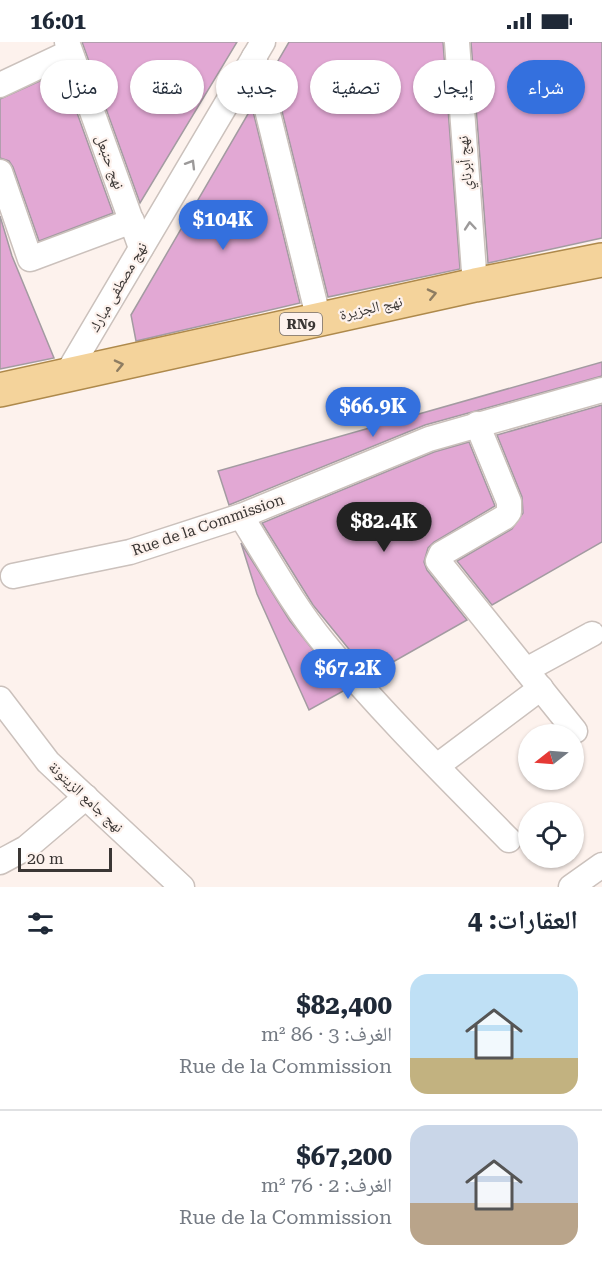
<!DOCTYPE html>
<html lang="ar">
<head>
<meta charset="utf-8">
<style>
	body { margin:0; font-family:"Roboto Serif","Noto Naskh Arabic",serif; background:#f2f2f3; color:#1f2937; direction:rtl; height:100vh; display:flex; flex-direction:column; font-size:22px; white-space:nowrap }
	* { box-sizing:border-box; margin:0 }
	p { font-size:20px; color:#747a83 }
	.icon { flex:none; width:33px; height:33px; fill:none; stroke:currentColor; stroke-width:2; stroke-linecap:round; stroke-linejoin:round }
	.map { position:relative; height:845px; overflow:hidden; direction:ltr }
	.panel { display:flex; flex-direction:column; background:#fff; flex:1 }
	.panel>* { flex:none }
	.top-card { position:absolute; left:18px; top:18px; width:567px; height:54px; direction:rtl; display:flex; gap:12px }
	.needle { width:39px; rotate:253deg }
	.tools { position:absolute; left:518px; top:682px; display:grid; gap:12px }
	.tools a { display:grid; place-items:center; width:66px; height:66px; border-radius:50%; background:#fff; box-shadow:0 2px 4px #0004; font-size:30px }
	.scale { position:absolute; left:18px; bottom:15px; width:94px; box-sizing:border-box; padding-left:6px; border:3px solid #3a3634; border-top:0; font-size:16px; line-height:21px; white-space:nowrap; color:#3a3634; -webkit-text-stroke:4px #fdf2ed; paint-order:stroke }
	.price { position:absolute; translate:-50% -51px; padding:0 14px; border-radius:21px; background:#3470de; color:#fff; font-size:20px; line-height:39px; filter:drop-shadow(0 2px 3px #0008) }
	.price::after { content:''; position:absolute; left:50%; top:36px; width:18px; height:14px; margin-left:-9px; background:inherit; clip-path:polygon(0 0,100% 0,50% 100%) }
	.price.on { background:#222; color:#fff }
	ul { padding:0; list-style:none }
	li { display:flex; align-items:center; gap:18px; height:150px; padding:0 24px }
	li+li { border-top:2px solid #e0e1e3 }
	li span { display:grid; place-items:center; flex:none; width:168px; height:120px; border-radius:18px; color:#555 }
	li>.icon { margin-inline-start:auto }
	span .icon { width:72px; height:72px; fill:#fffc; stroke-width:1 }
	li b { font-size:26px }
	h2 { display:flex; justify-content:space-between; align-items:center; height:72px; padding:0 24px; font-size:26px }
	.pill { padding:0 21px; border-radius:27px; background:#fff; box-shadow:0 2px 4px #0004; font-size:21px; line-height:54px }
	.pill.on { background:#3470de; color:#fff }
	.status { display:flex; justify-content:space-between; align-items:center; height:42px; padding:0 30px; background:#fff; direction:ltr }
	.status svg { height:16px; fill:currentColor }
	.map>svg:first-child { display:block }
</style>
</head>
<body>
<div class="status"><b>16:01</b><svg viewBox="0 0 49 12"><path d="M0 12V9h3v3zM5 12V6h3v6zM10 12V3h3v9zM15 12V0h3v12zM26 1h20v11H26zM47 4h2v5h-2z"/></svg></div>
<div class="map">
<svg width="602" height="845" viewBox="0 0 602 845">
	<rect width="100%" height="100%" fill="#fdf2ed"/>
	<g fill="#e2a8d4" stroke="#a39ba1" stroke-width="1.5">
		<path d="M 82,0 L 237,0 L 140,161 Z"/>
		<path d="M 289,0 L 443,0 L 460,227 L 328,255 L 272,29 Z"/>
		<path d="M 471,0 L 602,0 L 602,196 L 488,221 Z"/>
		<path d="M 62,29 L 113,171 L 39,199 L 13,125 L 9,119 L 0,116 L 0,57 Z"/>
		<path d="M 252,65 L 300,261 L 136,299 L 131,273 Z"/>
		<path d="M 0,174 L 12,214 L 54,316 L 0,327 Z"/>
		<path d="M 602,320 L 602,334 L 425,383 L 229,463 L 218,429 Z"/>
		<path d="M 602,363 L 602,500 L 492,563 L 457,519 L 512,487 L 523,471 L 522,455 L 497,393 Z"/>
		<path d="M 469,400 L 495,464 L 434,500 L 428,506 L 424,520 L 427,528 L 467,578 L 370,633 L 313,563 L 262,481 L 434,410 Z"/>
		<path d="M 241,501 L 290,579 L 345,648 L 309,668 L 257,552 Z"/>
	</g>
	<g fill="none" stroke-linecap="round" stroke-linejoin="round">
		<g stroke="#cbc1bc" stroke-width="27">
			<g id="street">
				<path d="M 67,0 L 141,206"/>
				<path d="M 457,0 L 475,243"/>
				<path d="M 254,15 L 319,278"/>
				<path d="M 0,43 L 70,10"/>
				<path d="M 0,130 L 30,217 L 132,179"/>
				<path d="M 65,335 L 263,0"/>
				<path d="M 477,382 L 509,460 L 509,470 L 505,475 L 441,512 L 438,519 L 575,689"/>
				<path d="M 241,474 C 268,517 292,562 324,601 C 381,670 446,734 509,798"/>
				<path d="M 13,534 L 130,510 L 241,474 L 429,397 L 602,348"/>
				<path d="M 526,628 L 592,592"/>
				<path d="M 0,657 L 48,720 L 182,845"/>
				<path d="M 437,724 L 541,646"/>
				<path d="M 0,820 L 26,806 L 86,755"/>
				<path d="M 571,845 L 602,823"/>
			</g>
		</g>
		<g stroke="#ae894b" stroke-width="36">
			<path id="primary" d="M 0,348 L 475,243 L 602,218"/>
		</g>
		<use href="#street" stroke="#fff" stroke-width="24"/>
		<use href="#primary" stroke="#f4d39b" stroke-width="33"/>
	</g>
	<defs><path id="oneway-chevron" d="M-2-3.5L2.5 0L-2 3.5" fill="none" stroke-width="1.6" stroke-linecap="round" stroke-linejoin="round" transform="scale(1.5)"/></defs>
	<g stroke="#9c9a9a">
		<use href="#oneway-chevron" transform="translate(191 122) rotate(-59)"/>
		<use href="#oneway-chevron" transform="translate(470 184) rotate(-95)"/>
	</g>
	<g stroke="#8e7d62">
		<use href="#oneway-chevron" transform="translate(432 252) rotate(-13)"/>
		<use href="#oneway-chevron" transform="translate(119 323) rotate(-13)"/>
	</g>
	<g text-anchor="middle" stroke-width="4.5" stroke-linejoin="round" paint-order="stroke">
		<rect fill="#fdf2ed" stroke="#746e6c" stroke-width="1.5" x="280" y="271" width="42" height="22" rx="4.5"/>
		<g font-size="14" font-weight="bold" fill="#3a3634">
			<text x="301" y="287">RN9</text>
		</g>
		<g font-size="15" fill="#3a3634" stroke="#fdf2ed">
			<text transform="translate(110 120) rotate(70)" y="5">نهج حنبعل</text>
			<text transform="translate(465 121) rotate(-95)" y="5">نهج أبرناي</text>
			<text transform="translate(118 245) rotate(-60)" y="5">نهج مصطفى مبارك</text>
			<text transform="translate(371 266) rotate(-13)" y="5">نهج الجزيرة</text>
			<text transform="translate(208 483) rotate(-19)" y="5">Rue de la Commission</text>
			<text transform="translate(86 755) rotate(43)" y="5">نهج جامع الزيتونة</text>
		</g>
	</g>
</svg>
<div class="tools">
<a><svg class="needle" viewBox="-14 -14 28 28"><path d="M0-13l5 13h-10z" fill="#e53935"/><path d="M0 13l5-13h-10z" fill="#747a83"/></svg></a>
<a><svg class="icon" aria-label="locate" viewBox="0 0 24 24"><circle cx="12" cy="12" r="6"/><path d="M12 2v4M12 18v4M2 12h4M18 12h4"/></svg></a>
</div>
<div class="scale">20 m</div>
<b class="price" style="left:223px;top:209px">$104K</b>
<b class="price" style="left:373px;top:396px">$66.9K</b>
<b class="price on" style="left:384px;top:511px">$82.4K</b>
<b class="price" style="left:348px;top:658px">$67.2K</b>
<div class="top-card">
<a class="pill on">شراء</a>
<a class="pill">إيجار</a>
<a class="pill">تصفية</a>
<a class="pill">جديد</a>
<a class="pill">شقة</a>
<a class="pill">منزل</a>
</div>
</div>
<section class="panel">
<h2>العقارات: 4<svg class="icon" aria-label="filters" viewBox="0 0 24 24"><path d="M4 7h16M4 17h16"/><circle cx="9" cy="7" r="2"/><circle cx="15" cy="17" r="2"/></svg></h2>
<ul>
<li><span style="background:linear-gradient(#bfe0f5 70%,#c2b280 0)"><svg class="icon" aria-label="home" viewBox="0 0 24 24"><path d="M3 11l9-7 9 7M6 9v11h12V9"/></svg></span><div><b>$82,400</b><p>الغرف: 3 · 86 m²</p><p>Rue de la Commission</p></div></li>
<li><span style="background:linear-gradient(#c9d6e8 65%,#b9a48a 0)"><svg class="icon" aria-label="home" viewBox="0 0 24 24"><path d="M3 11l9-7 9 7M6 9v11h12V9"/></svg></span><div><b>$67,200</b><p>الغرف: 2 · 76 m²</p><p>Rue de la Commission</p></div></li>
</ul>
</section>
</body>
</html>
